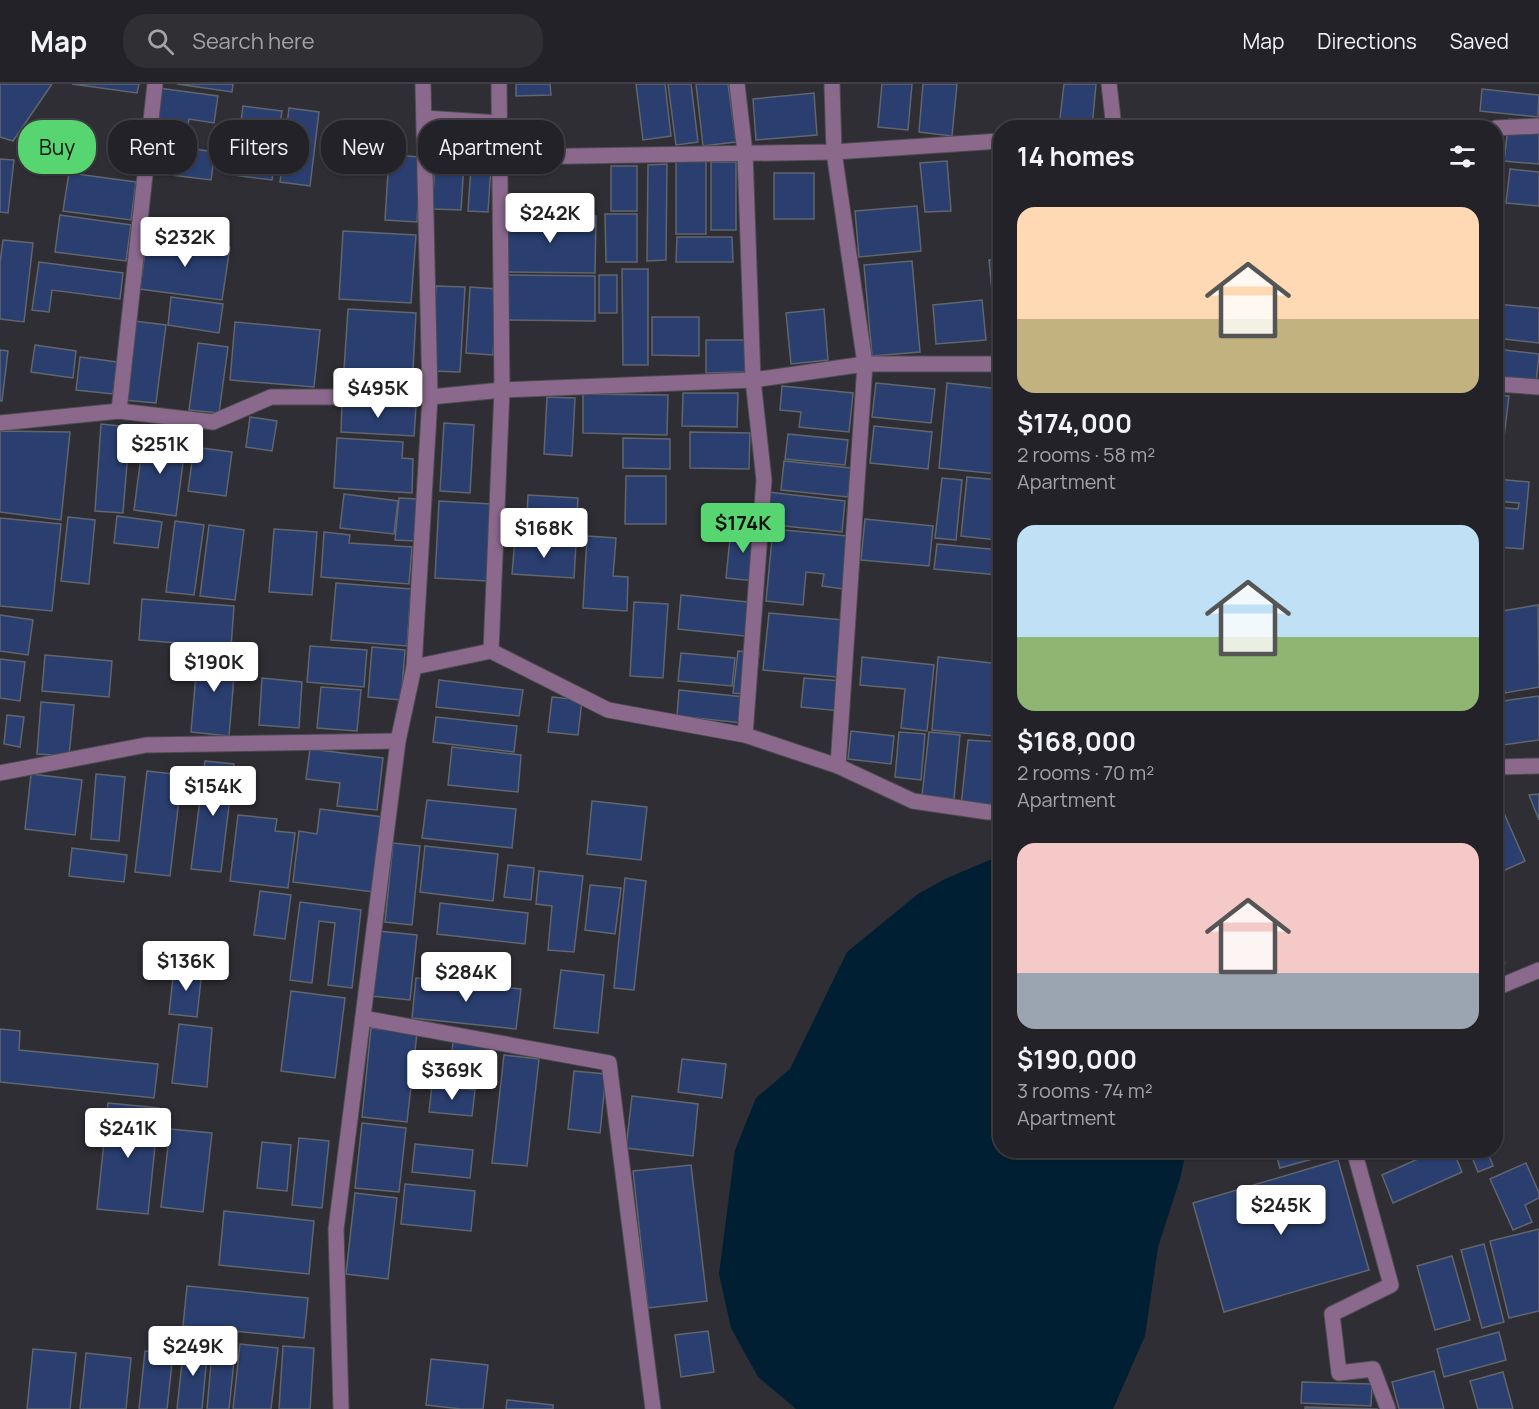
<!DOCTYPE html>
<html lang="en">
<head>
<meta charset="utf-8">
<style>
	body { margin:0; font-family:Manrope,sans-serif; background:#2f2f34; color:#f1f3f6; height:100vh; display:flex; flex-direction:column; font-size:22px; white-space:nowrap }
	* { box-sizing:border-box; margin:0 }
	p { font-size:20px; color:#a3a4a8 }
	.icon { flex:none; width:33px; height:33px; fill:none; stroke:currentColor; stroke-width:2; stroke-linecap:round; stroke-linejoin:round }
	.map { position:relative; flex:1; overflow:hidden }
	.drawer { position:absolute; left:993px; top:36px; width:510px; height:1038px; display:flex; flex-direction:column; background:#232228; border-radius:24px; box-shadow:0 2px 4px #0004,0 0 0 2px #403f45 }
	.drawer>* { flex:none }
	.guide { position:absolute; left:18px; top:36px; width:570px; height:54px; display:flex; gap:12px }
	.price { position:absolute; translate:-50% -51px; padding:0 14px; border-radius:6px; background:#fff; color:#222; font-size:20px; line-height:39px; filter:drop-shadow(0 2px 3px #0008) }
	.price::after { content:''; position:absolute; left:50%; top:36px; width:18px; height:14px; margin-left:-9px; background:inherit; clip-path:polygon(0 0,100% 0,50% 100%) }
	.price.on { background:#57d570; color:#111 }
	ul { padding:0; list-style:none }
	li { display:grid; align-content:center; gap:12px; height:318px; padding:0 24px }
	li span { display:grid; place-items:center; height:186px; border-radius:18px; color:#555 }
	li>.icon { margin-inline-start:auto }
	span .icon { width:108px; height:108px; fill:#fffc; stroke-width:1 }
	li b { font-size:26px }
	h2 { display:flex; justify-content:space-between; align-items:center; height:72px; padding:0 24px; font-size:26px }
	.pill { padding:0 21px; border-radius:24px; background:#232228; box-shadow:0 2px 4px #0004,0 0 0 2px #403f45; font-size:21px; line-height:54px }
	.pill.on { background:#57d570; color:#111 }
	header { display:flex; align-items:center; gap:36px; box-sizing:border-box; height:84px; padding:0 30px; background:#232228; border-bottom:2px solid #403f45 }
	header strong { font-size:28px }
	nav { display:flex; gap:33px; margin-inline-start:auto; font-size:21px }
	.search { width:420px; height:54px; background:#2f2f34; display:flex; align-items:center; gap:15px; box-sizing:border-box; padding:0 21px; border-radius:24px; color:#a3a4a8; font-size:22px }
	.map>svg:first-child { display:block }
</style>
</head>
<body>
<header>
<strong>Map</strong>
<div class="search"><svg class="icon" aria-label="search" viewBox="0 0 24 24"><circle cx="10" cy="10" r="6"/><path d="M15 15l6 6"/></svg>Search here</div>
<nav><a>Map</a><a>Directions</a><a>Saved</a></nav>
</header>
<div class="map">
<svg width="1539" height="1325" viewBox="0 0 1539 1325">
	<rect width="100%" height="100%" fill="#2f2e35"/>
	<path fill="#001f32" d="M 1000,769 L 1000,1066 L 1186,1067 L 1180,1095 L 1158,1163 L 1145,1252 L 1113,1325 L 796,1325 L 758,1293 L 731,1244 L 719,1190 L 735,1066 L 756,1014 L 790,985 L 847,868 L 918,810 L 945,795 L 992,775 Z"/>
	<g fill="#2a3f70" stroke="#61656d" stroke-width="1.5">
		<path d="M 0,0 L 52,0 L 13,57 L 0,53 Z"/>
		<path d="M 72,0 L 139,0 L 137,9 Z"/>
		<path d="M 177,0 L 233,0 L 232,8 Z"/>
		<path d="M 516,0 L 550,0 L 551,11 L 516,12 Z"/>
		<path d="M 636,0 L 665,0 L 671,52 L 643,56 Z"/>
		<path d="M 668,0 L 691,0 L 698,58 L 676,61 Z"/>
		<path d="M 696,0 L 728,0 L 736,58 L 703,62 Z"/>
		<path d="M 882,0 L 912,0 L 908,46 L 878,43 Z"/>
		<path d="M 923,0 L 957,0 L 952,52 L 919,48 Z"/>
		<path d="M 1064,0 L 1096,0 L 1092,44 L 1059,43 Z"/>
		<path d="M 151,3 L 218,12 L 214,39 L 189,35 L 185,61 L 144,55 Z"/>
		<path d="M 1482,5 L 1539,11 L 1538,33 L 1480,27 Z"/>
		<path d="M 814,9 L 817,51 L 756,56 L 753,15 Z"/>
		<path d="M 243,22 L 282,27 L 272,96 L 234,91 Z"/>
		<path d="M 289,24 L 319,28 L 310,102 L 280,98 Z"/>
		<path d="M 1509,35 L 1539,39 L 1539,80 L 1504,77 Z"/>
		<path d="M 437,46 L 466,48 L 461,126 L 432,125 Z"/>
		<path d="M 1496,48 L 1500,49 L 1496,91 Z"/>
		<path d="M 473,52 L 493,53 L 488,128 L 468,127 Z"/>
		<path d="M 151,59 L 215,68 L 211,96 L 147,88 Z"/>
		<path d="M 389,71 L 421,73 L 417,138 L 385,136 Z"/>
		<path d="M 0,75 L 14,76 L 8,129 L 0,128 Z"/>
		<rect x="676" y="75" width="30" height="75"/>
		<path d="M 947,77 L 951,127 L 925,128 L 920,79 Z"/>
		<rect x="711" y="78" width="25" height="68"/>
		<path d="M 667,80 L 666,176 L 647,177 L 648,81 Z"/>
		<rect x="611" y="82" width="26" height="45"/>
		<path d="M 1510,85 L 1539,88 L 1539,122 L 1506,119 Z"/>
		<path d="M 69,89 L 136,98 L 131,136 L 63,127 Z"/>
		<rect x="774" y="89" width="40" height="46"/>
		<path d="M 917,122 L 921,167 L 859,173 L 855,127 Z"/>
		<path d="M 605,130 L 637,130 L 637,178 L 606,178 Z"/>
		<path d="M 60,131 L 131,141 L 126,177 L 55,168 Z"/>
		<path d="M 506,131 L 596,132 L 595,189 L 505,188 Z"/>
		<path d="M 343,147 L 416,151 L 411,219 L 339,215 Z"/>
		<path d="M 147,153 L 230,163 L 222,216 L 140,205 Z"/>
		<path d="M 677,153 L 732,153 L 733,178 L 676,178 Z"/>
		<path d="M 3,156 L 33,159 L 24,238 L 0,235 L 0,179 Z"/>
		<path d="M 1000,175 L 1000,237 L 995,238 L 989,176 Z"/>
		<path d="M 912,177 L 920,268 L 872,272 L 864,181 Z"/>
		<path d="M 39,178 L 123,189 L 120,215 L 52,206 L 49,228 L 32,226 Z"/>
		<path d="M 622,185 L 648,185 L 648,281 L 623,281 Z"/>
		<path d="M 506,191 L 595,192 L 595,237 L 506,236 Z"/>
		<rect x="599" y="191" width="18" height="38"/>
		<path d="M 436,202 L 465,203 L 460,288 L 431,287 Z"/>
		<path d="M 470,203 L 497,205 L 493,271 L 466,269 Z"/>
		<path d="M 171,213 L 223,220 L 219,249 L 168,241 Z"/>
		<path d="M 982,216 L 986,256 L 936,260 L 933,221 Z"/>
		<path d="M 1496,220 L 1539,224 L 1539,259 L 1496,254 Z"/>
		<path d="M 348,225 L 416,229 L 412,305 L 343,301 Z"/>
		<path d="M 824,225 L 828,276 L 791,280 L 786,229 Z"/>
		<path d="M 652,233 L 699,233 L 699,272 L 652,271 Z"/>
		<path d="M 134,237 L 166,241 L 156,319 L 124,316 Z"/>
		<path d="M 235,238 L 320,246 L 314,303 L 230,296 Z"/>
		<path d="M 706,256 L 745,256 L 745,288 L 706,289 Z"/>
		<path d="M 198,259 L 228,263 L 219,329 L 189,326 Z"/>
		<path d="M 35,261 L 76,267 L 73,294 L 31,288 Z"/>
		<path d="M 1496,265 L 1539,270 L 1536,299 L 1496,295 Z"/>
		<path d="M 0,266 L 8,267 L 2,317 L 0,317 Z"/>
		<path d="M 80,273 L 117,278 L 113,310 L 76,306 Z"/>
		<path d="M 876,299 L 935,305 L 931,339 L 872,333 Z"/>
		<path d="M 947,299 L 1000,305 L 1000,361 L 998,390 L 939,384 Z"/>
		<path d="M 782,302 L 853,309 L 849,348 L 799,343 L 801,328 L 780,326 Z"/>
		<path d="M 683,309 L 738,309 L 737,343 L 682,342 Z"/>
		<path d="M 583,310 L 668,311 L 667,351 L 583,349 Z"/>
		<path d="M 1496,311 L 1509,312 L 1500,386 L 1496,386 Z"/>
		<path d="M 547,313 L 575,314 L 572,372 L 544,370 Z"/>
		<path d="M 342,318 L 416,323 L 414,352 L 341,348 Z"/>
		<path d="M 250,333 L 277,337 L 272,367 L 246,363 Z"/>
		<path d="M 444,339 L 474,341 L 470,409 L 440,407 Z"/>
		<path d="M 101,340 L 130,343 L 123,429 L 95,427 Z"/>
		<path d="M 874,342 L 932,348 L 928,385 L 870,379 Z"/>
		<path d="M 0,347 L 70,348 L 61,436 L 0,428 Z"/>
		<path d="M 690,348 L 750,349 L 749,385 L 690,384 Z"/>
		<path d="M 144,350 L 186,356 L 176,432 L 134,426 Z"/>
		<path d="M 788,350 L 848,356 L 845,381 L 785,375 Z"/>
		<path d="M 337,354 L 403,358 L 402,374 L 413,375 L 412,409 L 334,404 Z"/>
		<path d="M 623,354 L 670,355 L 670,385 L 623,384 Z"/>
		<path d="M 194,363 L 232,368 L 226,412 L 188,407 Z"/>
		<path d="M 784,377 L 851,384 L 848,413 L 781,406 Z"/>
		<path d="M 626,392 L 666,392 L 666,440 L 625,440 Z"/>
		<path d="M 967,393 L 1000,396 L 997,456 L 961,452 Z"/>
		<path d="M 942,394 L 962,396 L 956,456 L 935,454 Z"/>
		<path d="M 1496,395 L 1529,398 L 1523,465 L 1496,463 L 1496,423 L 1518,425 L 1519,419 L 1496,417 Z"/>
		<path d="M 768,408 L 845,417 L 842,448 L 765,440 Z"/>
		<path d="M 344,410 L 398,417 L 394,450 L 340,444 Z"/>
		<path d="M 528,411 L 578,414 L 576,453 L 526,450 Z"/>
		<path d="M 399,414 L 419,415 L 416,457 L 395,456 Z"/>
		<path d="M 439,417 L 492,420 L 487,497 L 435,494 Z"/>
		<path d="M 117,432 L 162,438 L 158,464 L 114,459 Z"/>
		<path d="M 68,433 L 95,436 L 89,500 L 61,497 Z"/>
		<path d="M 0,434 L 61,440 L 52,527 L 0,522 Z"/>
		<path d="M 865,435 L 933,442 L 929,482 L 861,476 Z"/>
		<path d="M 175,437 L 204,441 L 194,511 L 166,508 Z"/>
		<path d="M 209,441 L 244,446 L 235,516 L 200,512 Z"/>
		<path d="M 731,444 L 760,447 L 755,497 L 726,494 Z"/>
		<path d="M 274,445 L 317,448 L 312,511 L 269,508 Z"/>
		<path d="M 773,445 L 848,452 L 843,505 L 822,502 L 824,490 L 806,488 L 803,521 L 766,517 Z"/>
		<path d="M 324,448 L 350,451 L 349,459 L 412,463 L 409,500 L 321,493 Z"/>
		<path d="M 587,452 L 616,454 L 613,492 L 628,493 L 627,527 L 583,524 Z"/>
		<path d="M 515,456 L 576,460 L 574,494 L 512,490 Z"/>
		<path d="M 937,460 L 1000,466 L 998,491 L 934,485 Z"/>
		<path d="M 336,499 L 411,505 L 407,562 L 331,556 Z"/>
		<path d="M 681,511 L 757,519 L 754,553 L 678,545 Z"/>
		<path d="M 142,515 L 234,522 L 231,563 L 139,556 Z"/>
		<path d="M 634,518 L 668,520 L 663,594 L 630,592 Z"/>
		<path d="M 1538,521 L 1539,603 L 1505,609 L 1496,550 L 1496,528 Z"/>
		<path d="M 769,529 L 843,536 L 837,593 L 763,586 Z"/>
		<path d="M 0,531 L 33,536 L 28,571 L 0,567 Z"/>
		<path d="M 310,562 L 367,566 L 364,603 L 307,598 Z"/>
		<path d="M 372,563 L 405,566 L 401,616 L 368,613 Z"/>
		<path d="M 198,567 L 236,569 L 229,652 L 191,648 Z"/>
		<path d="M 738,567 L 759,569 L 754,611 L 733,609 Z"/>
		<path d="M 681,569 L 735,574 L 732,602 L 678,597 Z"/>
		<path d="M 45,571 L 112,577 L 109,613 L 42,607 Z"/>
		<path d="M 862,573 L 934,581 L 927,647 L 901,644 L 905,605 L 860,601 Z"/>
		<path d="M 938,573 L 1000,580 L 994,652 L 932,646 Z"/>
		<path d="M 0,575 L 25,578 L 20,617 L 0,614 Z"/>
		<path d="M 262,594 L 302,598 L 299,644 L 259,641 Z"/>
		<path d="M 804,594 L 842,597 L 840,627 L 801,623 Z"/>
		<path d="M 439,596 L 523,606 L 519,632 L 436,623 Z"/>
		<path d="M 321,603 L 361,606 L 357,647 L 317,644 Z"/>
		<path d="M 679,606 L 754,614 L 752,640 L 677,632 Z"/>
		<path d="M 1539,612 L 1539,656 L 1496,662 L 1496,618 Z"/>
		<path d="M 552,613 L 582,616 L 578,651 L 548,648 Z"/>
		<path d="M 41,618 L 74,621 L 69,672 L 37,670 Z"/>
		<path d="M 7,631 L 24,633 L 20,663 L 4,660 Z"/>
		<path d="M 436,633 L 517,642 L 514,668 L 433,658 Z"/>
		<path d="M 851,647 L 894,652 L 891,680 L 848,675 Z"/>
		<path d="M 899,648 L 925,650 L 921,696 L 895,693 Z"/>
		<path d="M 929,648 L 960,651 L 954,715 L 922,712 Z"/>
		<path d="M 968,656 L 1000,658 L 994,726 L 961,722 Z"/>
		<path d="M 452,663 L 521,671 L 518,708 L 448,701 Z"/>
		<path d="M 310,665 L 383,674 L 377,726 L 337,722 L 340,699 L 306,695 Z"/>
		<path d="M 205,677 L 234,680 L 221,788 L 191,785 Z"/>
		<path d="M 147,687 L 182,691 L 170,792 L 135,788 Z"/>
		<path d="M 31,690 L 82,696 L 75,751 L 25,745 Z"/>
		<path d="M 96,690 L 125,693 L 119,757 L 91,755 Z"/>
		<path d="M 1539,710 L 1539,736 L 1529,711 Z"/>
		<path d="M 1496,711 L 1525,777 L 1503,787 L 1496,769 Z"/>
		<path d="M 427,716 L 516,725 L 512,764 L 422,754 Z"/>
		<path d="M 592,717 L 647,723 L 641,776 L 587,770 Z"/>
		<path d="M 320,725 L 383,733 L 374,808 L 293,798 L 299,747 L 317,750 Z"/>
		<path d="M 238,731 L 277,735 L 275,747 L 295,749 L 288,804 L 230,797 Z"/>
		<path d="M 393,759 L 420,762 L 412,841 L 385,838 Z"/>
		<path d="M 425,762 L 498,770 L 493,817 L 420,808 Z"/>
		<path d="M 72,764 L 127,771 L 124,798 L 69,792 Z"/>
		<path d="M 508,781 L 534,784 L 531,816 L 504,813 Z"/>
		<path d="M 539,787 L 583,792 L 574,868 L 548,866 L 552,822 L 536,820 Z"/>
		<path d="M 625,794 L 646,797 L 634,906 L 614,904 Z"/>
		<path d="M 590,801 L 621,804 L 615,850 L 585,846 Z"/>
		<path d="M 260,807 L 291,811 L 285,855 L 254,851 Z"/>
		<path d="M 300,818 L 361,826 L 352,904 L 328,901 L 335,839 L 319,837 L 312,899 L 290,896 Z"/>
		<path d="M 440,819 L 528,829 L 525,860 L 437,850 Z"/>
		<path d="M 378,847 L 417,851 L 410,916 L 371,912 Z"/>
		<path d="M 1496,858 L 1505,879 L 1496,883 Z"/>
		<path d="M 174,884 L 202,886 L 197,933 L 169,930 Z"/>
		<path d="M 561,886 L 604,891 L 598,949 L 554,944 Z"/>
		<path d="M 416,894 L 521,905 L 516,945 L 412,934 Z"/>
		<path d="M 291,907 L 345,914 L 335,994 L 281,987 Z"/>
		<path d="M 179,940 L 212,944 L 207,1003 L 172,999 Z"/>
		<path d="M 371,944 L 417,949 L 407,1038 L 362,1033 Z"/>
		<path d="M 0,945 L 20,947 L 19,966 L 158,980 L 154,1014 L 0,998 Z"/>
		<path d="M 453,958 L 493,963 L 488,1000 L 449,996 Z"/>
		<path d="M 504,971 L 539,975 L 527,1082 L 492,1079 Z"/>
		<path d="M 682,975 L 726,980 L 722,1014 L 678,1008 Z"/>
		<path d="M 574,987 L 606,990 L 600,1049 L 568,1045 Z"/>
		<path d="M 432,1001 L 475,1006 L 472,1032 L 429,1028 Z"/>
		<path d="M 632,1012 L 698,1020 L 693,1072 L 626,1064 Z"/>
		<path d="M 108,1019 L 159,1024 L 148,1130 L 97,1125 Z"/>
		<path d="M 362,1039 L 406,1044 L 399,1108 L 355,1104 Z"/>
		<path d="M 170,1045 L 212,1049 L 203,1128 L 161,1123 Z"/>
		<path d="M 299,1054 L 329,1057 L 322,1124 L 292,1121 Z"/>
		<path d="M 262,1058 L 291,1061 L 287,1107 L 257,1104 Z"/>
		<path d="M 415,1060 L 473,1066 L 470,1094 L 412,1088 Z"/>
		<path d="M 1275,1066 L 1340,1066 L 1341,1067 L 1280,1084 Z"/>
		<path d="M 1438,1066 L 1453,1066 L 1462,1088 L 1393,1119 L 1382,1091 Z"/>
		<path d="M 1469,1066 L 1487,1066 L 1493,1082 L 1478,1088 Z"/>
		<path d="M 1338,1076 L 1369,1186 L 1224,1228 L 1193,1119 Z"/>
		<path d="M 1526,1079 L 1539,1109 L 1539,1114 L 1525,1121 L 1532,1138 L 1513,1146 L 1490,1095 Z"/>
		<path d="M 691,1081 L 707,1217 L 648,1224 L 633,1087 Z"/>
		<path d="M 405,1100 L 475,1107 L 471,1147 L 401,1140 Z"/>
		<path d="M 355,1109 L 397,1114 L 388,1195 L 346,1190 Z"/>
		<path d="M 224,1127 L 314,1137 L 309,1190 L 219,1181 Z"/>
		<path d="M 1539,1145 L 1539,1227 L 1509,1234 L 1490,1157 Z"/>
		<path d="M 1484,1160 L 1504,1238 L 1482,1244 L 1461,1166 Z"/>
		<path d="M 1452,1172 L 1470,1236 L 1435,1246 L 1417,1182 Z"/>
		<path d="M 187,1202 L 308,1214 L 304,1254 L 183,1242 Z"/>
		<path d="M 708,1247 L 714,1288 L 681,1293 L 675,1251 Z"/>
		<path d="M 1499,1248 L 1506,1276 L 1444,1293 L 1437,1265 Z"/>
		<path d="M 213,1256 L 236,1258 L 229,1325 L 207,1325 Z"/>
		<path d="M 184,1260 L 208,1262 L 202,1325 L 177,1325 Z"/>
		<path d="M 240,1260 L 278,1264 L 271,1325 L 233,1325 Z"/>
		<path d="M 283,1262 L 314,1264 L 310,1325 L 279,1325 Z"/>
		<path d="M 33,1265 L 76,1269 L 70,1325 L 27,1325 Z"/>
		<path d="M 145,1267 L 173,1270 L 167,1325 L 139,1325 Z"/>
		<path d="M 86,1269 L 131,1274 L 126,1325 L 80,1325 Z"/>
		<path d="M 431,1275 L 488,1281 L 483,1325 L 461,1325 L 426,1321 Z"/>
		<path d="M 1434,1287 L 1444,1325 L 1399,1325 L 1392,1298 Z"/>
		<path d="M 1503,1288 L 1513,1325 L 1478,1325 L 1470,1297 Z"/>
		<path d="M 1302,1298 L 1372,1300 L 1371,1322 L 1301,1319 Z"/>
		<path d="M 507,1316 L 553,1321 L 553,1325 L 506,1325 Z"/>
		<path d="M 1305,1323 L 1378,1325 L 1305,1325 Z"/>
	</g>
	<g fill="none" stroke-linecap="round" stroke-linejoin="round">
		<g stroke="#4d4c52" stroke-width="17">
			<g id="minor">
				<path d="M 737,0 L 745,69 L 753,296 L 764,396 L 745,651"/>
				<path d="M 832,0 L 834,68 L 865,280 L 838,682"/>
				<path d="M 1109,0 L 1114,44"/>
				<path d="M 424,34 L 500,39 L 514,73 L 834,68 L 1000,57"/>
				<path d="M 1496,44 L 1539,42"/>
				<path d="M 1496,300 L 1539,303"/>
				<path d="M 119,327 L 155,0"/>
				<path d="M 0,339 L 119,327 L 213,338 L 271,313 L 430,313 L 502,306 L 753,296 L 865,280 L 1000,280"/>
				<path d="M 491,567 L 502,306 L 499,0"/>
				<path d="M 414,583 L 491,567 L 608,626 L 745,651 L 838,682 L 913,717 L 988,728 L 1000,728"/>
				<path d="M 1496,683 L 1539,682"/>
				<path d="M 0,689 L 146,661 L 398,657"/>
				<path d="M 1496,904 L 1539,886"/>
				<path d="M 363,934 L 609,979 L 653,1325"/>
				<path d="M 1354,1066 L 1391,1201 L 1332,1230 L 1339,1289 L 1373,1285 L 1388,1325"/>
				<path d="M 341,1325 L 336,1145 L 398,657 L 414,583 L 430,313 L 423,0"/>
			</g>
		</g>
		<use href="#minor" stroke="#8b698d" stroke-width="15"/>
	</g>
</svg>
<b class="price" style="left:550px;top:160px">$242K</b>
<b class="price" style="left:185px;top:184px">$232K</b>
<b class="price" style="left:378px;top:335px">$495K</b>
<b class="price" style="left:160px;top:391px">$251K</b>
<b class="price on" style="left:743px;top:470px">$174K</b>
<b class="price" style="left:544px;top:475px">$168K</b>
<b class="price" style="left:214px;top:609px">$190K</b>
<b class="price" style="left:213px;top:733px">$154K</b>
<b class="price" style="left:186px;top:908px">$136K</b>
<b class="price" style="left:466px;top:919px">$284K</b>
<b class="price" style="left:452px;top:1017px">$369K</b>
<b class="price" style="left:128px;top:1075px">$241K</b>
<b class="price" style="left:1281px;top:1152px">$245K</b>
<b class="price" style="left:193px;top:1293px">$249K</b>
<div class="guide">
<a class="pill on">Buy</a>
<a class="pill">Rent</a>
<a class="pill">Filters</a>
<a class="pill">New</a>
<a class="pill">Apartment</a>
</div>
<section class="drawer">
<h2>14 homes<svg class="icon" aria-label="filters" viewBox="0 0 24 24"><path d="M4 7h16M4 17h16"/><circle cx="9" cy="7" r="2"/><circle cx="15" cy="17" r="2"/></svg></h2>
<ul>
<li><span style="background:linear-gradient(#ffd9b3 60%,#c2b280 0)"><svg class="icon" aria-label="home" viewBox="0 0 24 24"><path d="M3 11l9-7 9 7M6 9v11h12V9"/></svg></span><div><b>$174,000</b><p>2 rooms · 58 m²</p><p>Apartment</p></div></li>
<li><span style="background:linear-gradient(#bfe0f5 60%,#8fb573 0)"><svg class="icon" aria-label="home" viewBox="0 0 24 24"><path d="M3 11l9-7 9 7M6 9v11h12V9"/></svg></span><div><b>$168,000</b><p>2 rooms · 70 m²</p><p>Apartment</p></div></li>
<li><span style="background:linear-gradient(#f6c9c9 70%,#9aa5b1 0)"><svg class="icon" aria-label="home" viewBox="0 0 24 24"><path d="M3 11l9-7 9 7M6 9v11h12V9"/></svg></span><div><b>$190,000</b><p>3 rooms · 74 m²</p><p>Apartment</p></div></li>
</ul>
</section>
</div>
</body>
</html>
